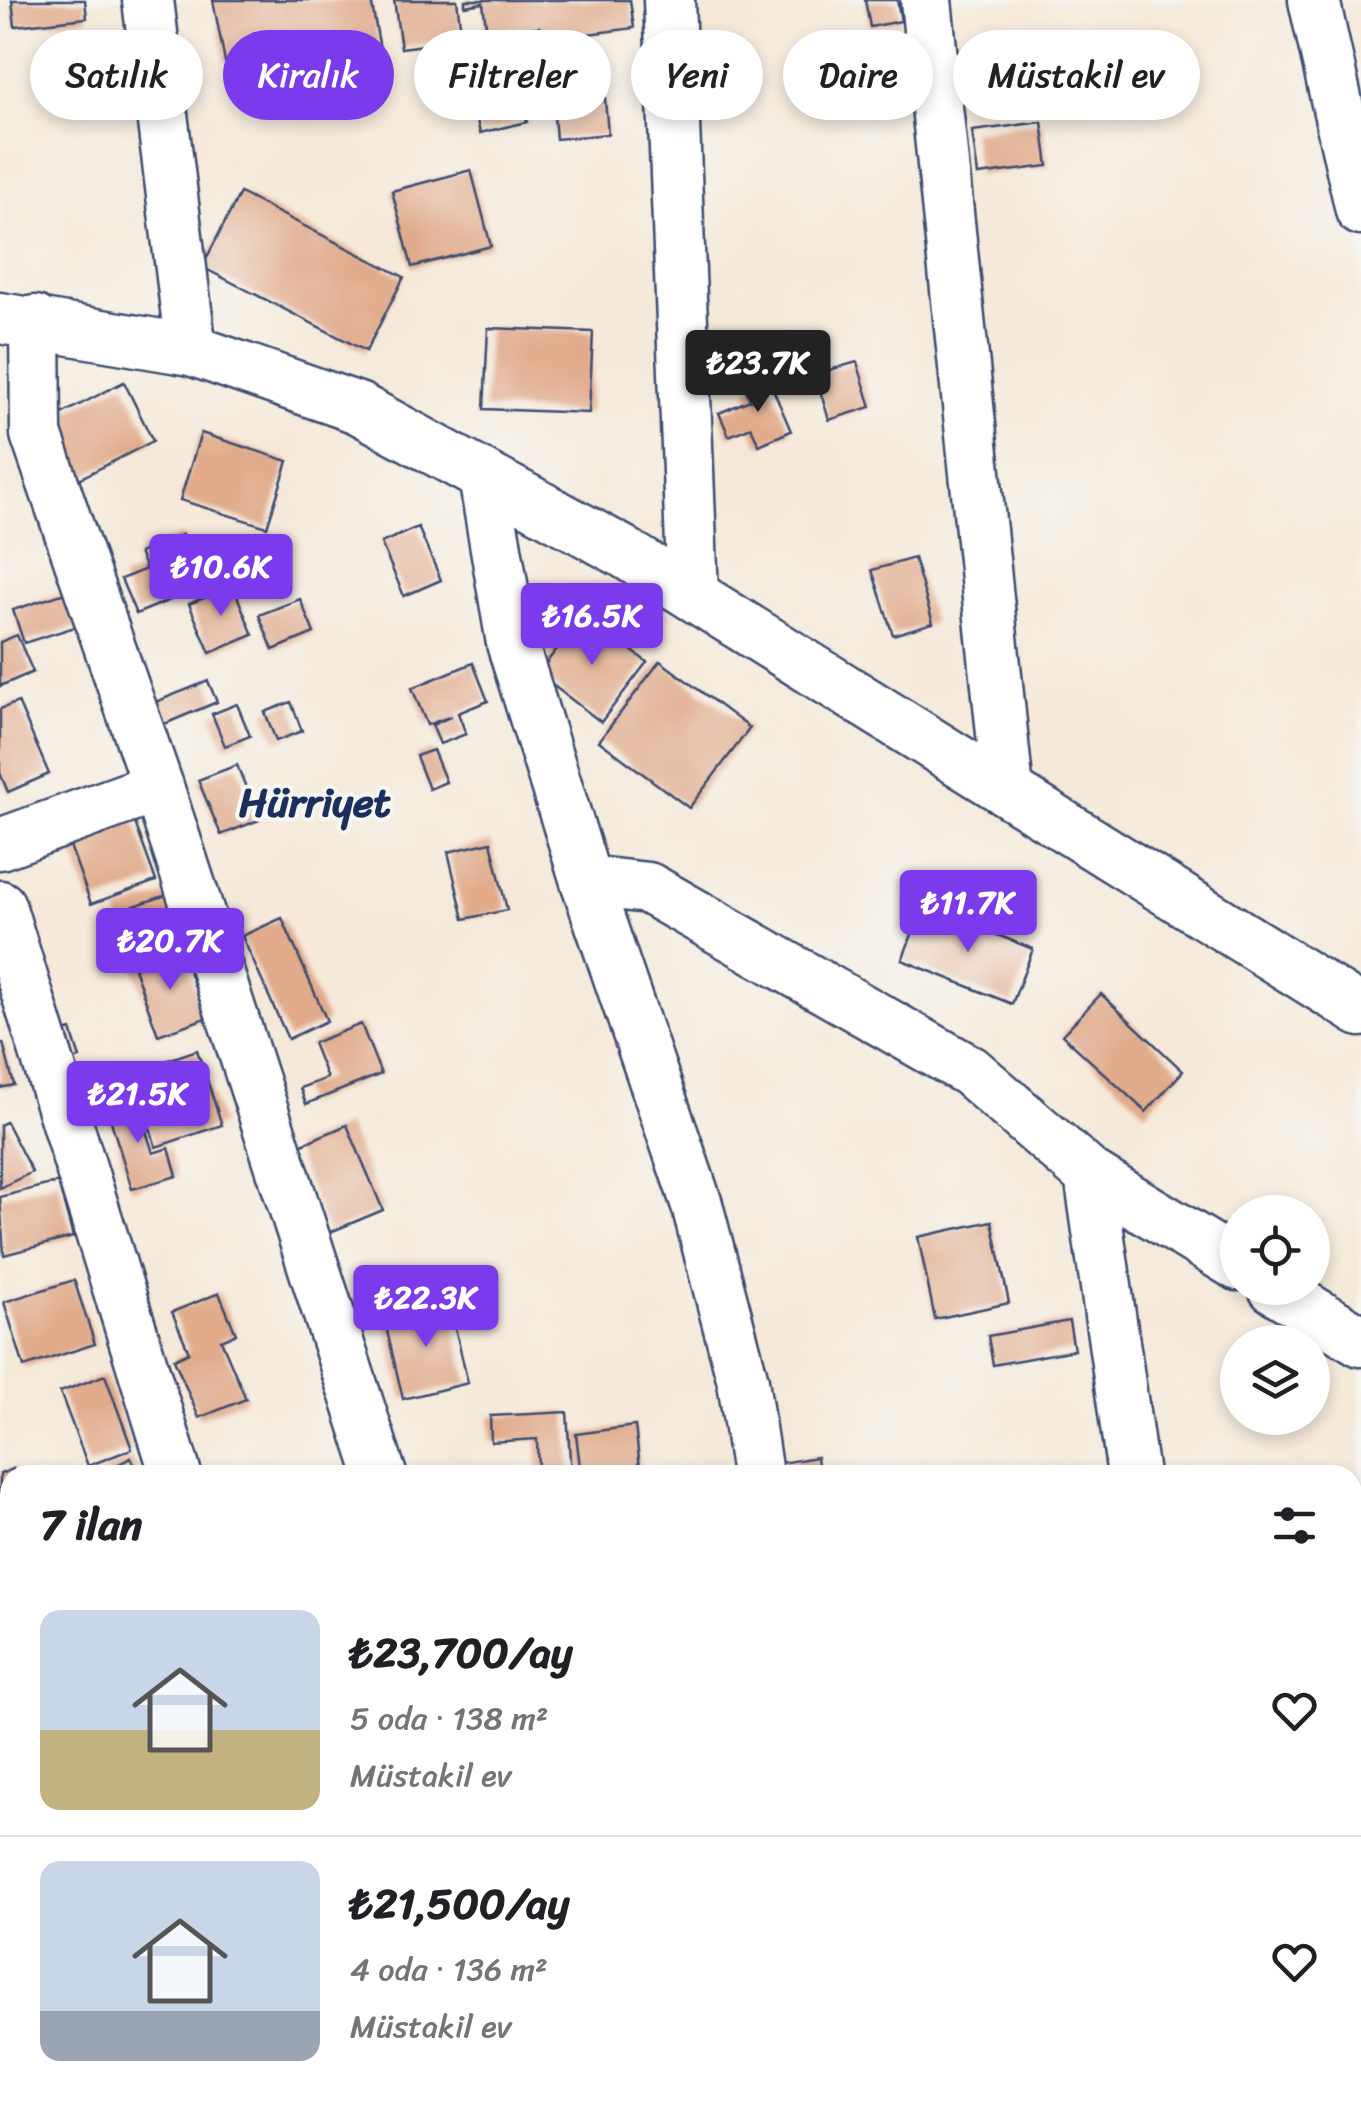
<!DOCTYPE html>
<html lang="tr">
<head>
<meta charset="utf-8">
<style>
	body { margin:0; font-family:Sriracha,sans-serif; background:#f2f2f2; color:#202124; height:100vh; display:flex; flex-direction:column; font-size:38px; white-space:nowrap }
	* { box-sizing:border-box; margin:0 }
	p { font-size:32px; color:#757577 }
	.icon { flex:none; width:55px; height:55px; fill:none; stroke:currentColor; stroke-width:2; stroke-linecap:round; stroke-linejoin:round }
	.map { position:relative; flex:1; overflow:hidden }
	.side { position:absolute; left:0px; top:1465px; width:1362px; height:642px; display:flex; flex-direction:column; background:#fff; border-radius:30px 30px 0 0; box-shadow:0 5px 15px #0003 }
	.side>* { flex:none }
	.hud { position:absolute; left:30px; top:30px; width:1302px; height:90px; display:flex; gap:20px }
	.controls { position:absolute; left:1220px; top:1195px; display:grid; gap:20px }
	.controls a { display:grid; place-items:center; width:110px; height:110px; border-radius:50%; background:#fff; box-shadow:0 5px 15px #0003; font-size:50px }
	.price { position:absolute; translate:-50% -85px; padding:0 22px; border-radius:10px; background:#7c3aed; color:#fff; font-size:32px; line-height:65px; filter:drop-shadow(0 2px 5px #0008) }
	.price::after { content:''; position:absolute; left:50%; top:60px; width:30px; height:22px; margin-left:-15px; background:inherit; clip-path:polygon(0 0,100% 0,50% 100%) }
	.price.selected { background:#222; color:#fff }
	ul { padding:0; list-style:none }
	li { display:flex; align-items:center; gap:30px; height:250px; padding:0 40px }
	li+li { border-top:2px solid #e0e0e0 }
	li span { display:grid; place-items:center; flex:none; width:280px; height:200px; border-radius:20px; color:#555 }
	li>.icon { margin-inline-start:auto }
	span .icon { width:120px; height:120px; fill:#fffc; stroke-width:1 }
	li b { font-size:42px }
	h2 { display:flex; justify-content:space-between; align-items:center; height:120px; padding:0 40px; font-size:42px }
	.tag { padding:0 35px; border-radius:45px; background:#fff; box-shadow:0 5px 15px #0003; font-size:35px; line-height:90px }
	.tag.selected { background:#7c3aed; color:#fff }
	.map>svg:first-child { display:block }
</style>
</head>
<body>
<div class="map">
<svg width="1361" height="2107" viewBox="0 0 1361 2107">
	<rect width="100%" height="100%" fill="#f6f6f2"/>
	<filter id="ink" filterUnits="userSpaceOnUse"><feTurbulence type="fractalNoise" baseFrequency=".01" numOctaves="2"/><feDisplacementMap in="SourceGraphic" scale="20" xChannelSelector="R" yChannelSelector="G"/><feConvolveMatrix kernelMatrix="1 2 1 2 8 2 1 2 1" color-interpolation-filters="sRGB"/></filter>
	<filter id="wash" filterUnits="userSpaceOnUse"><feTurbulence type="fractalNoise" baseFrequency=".0048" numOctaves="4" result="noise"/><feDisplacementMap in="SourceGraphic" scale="40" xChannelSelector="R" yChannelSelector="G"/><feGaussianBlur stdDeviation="2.25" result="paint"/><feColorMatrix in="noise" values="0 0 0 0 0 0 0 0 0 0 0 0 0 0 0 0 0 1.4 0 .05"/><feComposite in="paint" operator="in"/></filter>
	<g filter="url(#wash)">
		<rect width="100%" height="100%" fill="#f5e9d9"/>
		<g id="blocks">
			<g fill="#e1ab8c">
				<path d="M 12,0 L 85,0 L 87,18 L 15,26 Z"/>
				<path d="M 213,0 L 371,0 L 380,49 L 255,73 L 252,56 L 225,62 Z"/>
				<path d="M 394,0 L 457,0 L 462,40 L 401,48 Z"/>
				<path d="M 465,0 L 630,0 L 634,28 L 541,40 L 539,27 L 487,33 L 483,3 L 465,6 Z"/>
				<path d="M 865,0 L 897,0 L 901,21 L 870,27 Z"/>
				<path d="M 881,38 L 890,85 L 823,96 L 816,49 Z"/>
				<path d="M 601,53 L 608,134 L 556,139 L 549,57 Z"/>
				<path d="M 513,63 L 527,122 L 480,133 L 466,75 Z"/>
				<path d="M 1042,122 L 1048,166 L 978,175 L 972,131 Z"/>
				<path d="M 471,170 L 491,246 L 412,267 L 392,191 Z"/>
				<path d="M 240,193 L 404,277 L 366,351 L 202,267 Z"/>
				<path d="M 488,328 L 593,332 L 589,413 L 484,409 Z"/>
				<path d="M 857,362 L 871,407 L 829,420 L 815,374 Z"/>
				<path d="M 769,380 L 791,431 L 759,445 L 751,427 L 729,436 L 719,413 L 750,400 L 746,390 Z"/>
				<path d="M 124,382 L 153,441 L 73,482 L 44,423 Z"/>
				<path d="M 201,433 L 288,461 L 267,527 L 180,500 Z"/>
				<path d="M 418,527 L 441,580 L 404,596 L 381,543 Z"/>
				<path d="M 182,535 L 204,586 L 136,614 L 121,579 L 146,569 L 139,553 Z"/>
				<path d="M 914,558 L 933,623 L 893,635 L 872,570 Z"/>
				<path d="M 233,586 L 253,635 L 210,653 L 189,604 Z"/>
				<path d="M 77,589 L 88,623 L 24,643 L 13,610 Z"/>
				<path d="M 300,599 L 314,633 L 273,650 L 259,615 Z"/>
				<path d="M 583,614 L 647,662 L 601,722 L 538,674 Z"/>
				<path d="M 17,635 L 33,672 L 0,686 L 0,642 Z"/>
				<path d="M 660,661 L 750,728 L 689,808 L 599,741 Z"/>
				<path d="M 473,663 L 488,701 L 458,713 L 466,734 L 440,744 L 432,725 L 452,716 L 427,725 L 412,688 Z"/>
				<path d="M 208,681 L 217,702 L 162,725 L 153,703 Z"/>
				<path d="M 18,702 L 49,774 L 8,792 L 0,773 L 0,709 Z"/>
				<path d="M 291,702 L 302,731 L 276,741 L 265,712 Z"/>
				<path d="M 237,704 L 250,736 L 225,746 L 212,714 Z"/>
				<path d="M 433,750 L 446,782 L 429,789 L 416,756 Z"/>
				<path d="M 237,765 L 259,820 L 221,835 L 198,780 Z"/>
				<path d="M 134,820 L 156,881 L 91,904 L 69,843 Z"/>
				<path d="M 491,842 L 507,910 L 464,919 L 448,852 Z"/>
				<path d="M 166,895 L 181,937 L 144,951 L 136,930 L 125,934 L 117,912 Z"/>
				<path d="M 923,906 L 1033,949 L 1012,1004 L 902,960 Z"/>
				<path d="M 282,918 L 327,1021 L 288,1039 L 242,936 Z"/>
				<path d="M 182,951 L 206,1018 L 158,1035 L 134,968 Z"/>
				<path d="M 1101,994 L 1183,1071 L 1146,1112 L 1062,1035 Z"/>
				<path d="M 361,1024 L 381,1074 L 306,1104 L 300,1088 L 327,1078 L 313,1043 Z"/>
				<path d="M 71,1030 L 80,1058 L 55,1066 L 46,1037 Z"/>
				<path d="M 3,1043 L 14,1085 L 0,1088 L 0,1044 Z"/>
				<path d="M 197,1050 L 222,1125 L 156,1147 L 140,1097 L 161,1090 L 153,1065 Z"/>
				<path d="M 92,1069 L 102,1103 L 77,1111 L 67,1077 Z"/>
				<path d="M 135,1096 L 153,1153 L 169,1148 L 177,1176 L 132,1189 L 106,1105 Z"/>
				<path d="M 6,1122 L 32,1172 L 0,1188 L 0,1125 Z"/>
				<path d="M 347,1125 L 383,1210 L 328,1233 L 293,1148 Z"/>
				<path d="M 58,1182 L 73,1237 L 4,1255 L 0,1197 Z"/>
				<path d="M 992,1221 L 1009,1303 L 935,1319 L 918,1237 Z"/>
				<path d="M 74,1280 L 95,1344 L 24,1367 L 4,1302 Z"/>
				<path d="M 219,1293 L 236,1334 L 221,1340 L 246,1399 L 199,1418 L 174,1359 L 189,1352 L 172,1312 Z"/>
				<path d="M 449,1302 L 468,1383 L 403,1399 L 384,1318 Z"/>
				<path d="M 1069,1321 L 1074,1350 L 993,1365 L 988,1336 Z"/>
				<path d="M 105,1375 L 132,1449 L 88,1466 L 60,1392 Z"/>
				<path d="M 567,1412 L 571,1475 L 538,1475 L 537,1439 L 491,1442 L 490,1416 Z"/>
				<path d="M 635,1426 L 641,1475 L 581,1475 L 576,1434 Z"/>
				<path d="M 817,1457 L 819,1475 L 764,1475 L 763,1466 Z"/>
				<path d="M 131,1458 L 140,1475 L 96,1475 Z"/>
				<path d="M 266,1468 L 267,1475 L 242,1475 L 242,1474 Z"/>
				<path d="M 13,1469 L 10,1501 L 0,1504 L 0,1474 Z"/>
				<path d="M 1361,2024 L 1361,2107 L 1244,2107 L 1242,2098 L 1352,2098 L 1352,2026 Z"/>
			</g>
		</g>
	</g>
	<g filter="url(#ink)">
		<use href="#blocks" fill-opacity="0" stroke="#3c4b70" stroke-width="2.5"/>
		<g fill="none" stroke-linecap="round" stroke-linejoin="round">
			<g stroke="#3c4b70" stroke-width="55">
				<g id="minor">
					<path d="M 148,0 L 191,350"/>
					<path d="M 669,0 L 693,595"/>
					<path d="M 926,0 L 1008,791"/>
					<path d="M 1314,0 L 1361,210"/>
					<path d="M 0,318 L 191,350 L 358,408 L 622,551 L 1361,1011"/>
					<path d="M 35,321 L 36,434 L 158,787 L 381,1475"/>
					<path d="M 484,477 L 512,643 L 586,881 L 697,1205 L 743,1381 L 757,1475"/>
					<path d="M 0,844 L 158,787"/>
					<path d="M 586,881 L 648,888 L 970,1071 L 1090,1175 L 1238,1265"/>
					<path d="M 0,906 L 176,1475"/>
					<path d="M 1090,1175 L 1133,1475"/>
					<path d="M 1274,1288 L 1361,1341"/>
					<path d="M 1352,1784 L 1361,1789"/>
					<path d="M 0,1985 L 10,2025"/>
					<path d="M 28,2098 L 30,2107"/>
					<path d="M 360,2098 L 362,2107"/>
					<path d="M 1213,2098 L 1214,2107"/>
					<path d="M 89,2107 L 174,2098"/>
				</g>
			</g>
			<use href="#minor" stroke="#fff" stroke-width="50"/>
		</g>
	</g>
	<g text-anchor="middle" stroke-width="8" stroke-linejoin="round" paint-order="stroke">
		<g font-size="40" font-weight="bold" fill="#1b2f5e" stroke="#f6f6f2">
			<text x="315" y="816">Hürriyet</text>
		</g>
	</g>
</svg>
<div class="controls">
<a><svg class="icon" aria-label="locate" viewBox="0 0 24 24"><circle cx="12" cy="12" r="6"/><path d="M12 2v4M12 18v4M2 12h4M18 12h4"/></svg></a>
<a><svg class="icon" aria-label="layers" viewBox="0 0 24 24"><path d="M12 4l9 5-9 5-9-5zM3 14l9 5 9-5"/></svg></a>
</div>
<b class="price selected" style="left:758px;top:415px">₺23.7K</b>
<b class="price" style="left:221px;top:619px">₺10.6K</b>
<b class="price" style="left:592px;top:668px">₺16.5K</b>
<b class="price" style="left:968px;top:955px">₺11.7K</b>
<b class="price" style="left:170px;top:993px">₺20.7K</b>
<b class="price" style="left:138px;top:1146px">₺21.5K</b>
<b class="price" style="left:426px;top:1350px">₺22.3K</b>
<div class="hud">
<a class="tag">Satılık</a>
<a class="tag selected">Kiralık</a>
<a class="tag">Filtreler</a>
<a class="tag">Yeni</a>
<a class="tag">Daire</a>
<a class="tag">Müstakil ev</a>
</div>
<section class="side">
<h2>7 ilan<svg class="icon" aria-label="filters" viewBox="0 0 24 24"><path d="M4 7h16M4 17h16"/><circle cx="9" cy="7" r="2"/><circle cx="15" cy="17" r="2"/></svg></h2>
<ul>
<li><span style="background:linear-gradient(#c9d6e8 60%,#c2b280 0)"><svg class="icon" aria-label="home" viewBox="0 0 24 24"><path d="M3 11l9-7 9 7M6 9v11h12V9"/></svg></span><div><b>₺23,700/ay</b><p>5 oda · 138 m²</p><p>Müstakil ev</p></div><svg class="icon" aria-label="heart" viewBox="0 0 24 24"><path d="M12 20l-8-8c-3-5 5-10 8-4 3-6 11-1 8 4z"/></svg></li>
<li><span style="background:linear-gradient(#c9d6e8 75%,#9aa5b1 0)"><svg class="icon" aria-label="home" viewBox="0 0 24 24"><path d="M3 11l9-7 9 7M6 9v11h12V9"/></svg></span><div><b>₺21,500/ay</b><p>4 oda · 136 m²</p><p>Müstakil ev</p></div><svg class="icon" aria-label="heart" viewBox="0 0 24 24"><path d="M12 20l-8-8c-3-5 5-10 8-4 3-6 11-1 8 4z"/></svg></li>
</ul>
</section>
</div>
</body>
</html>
